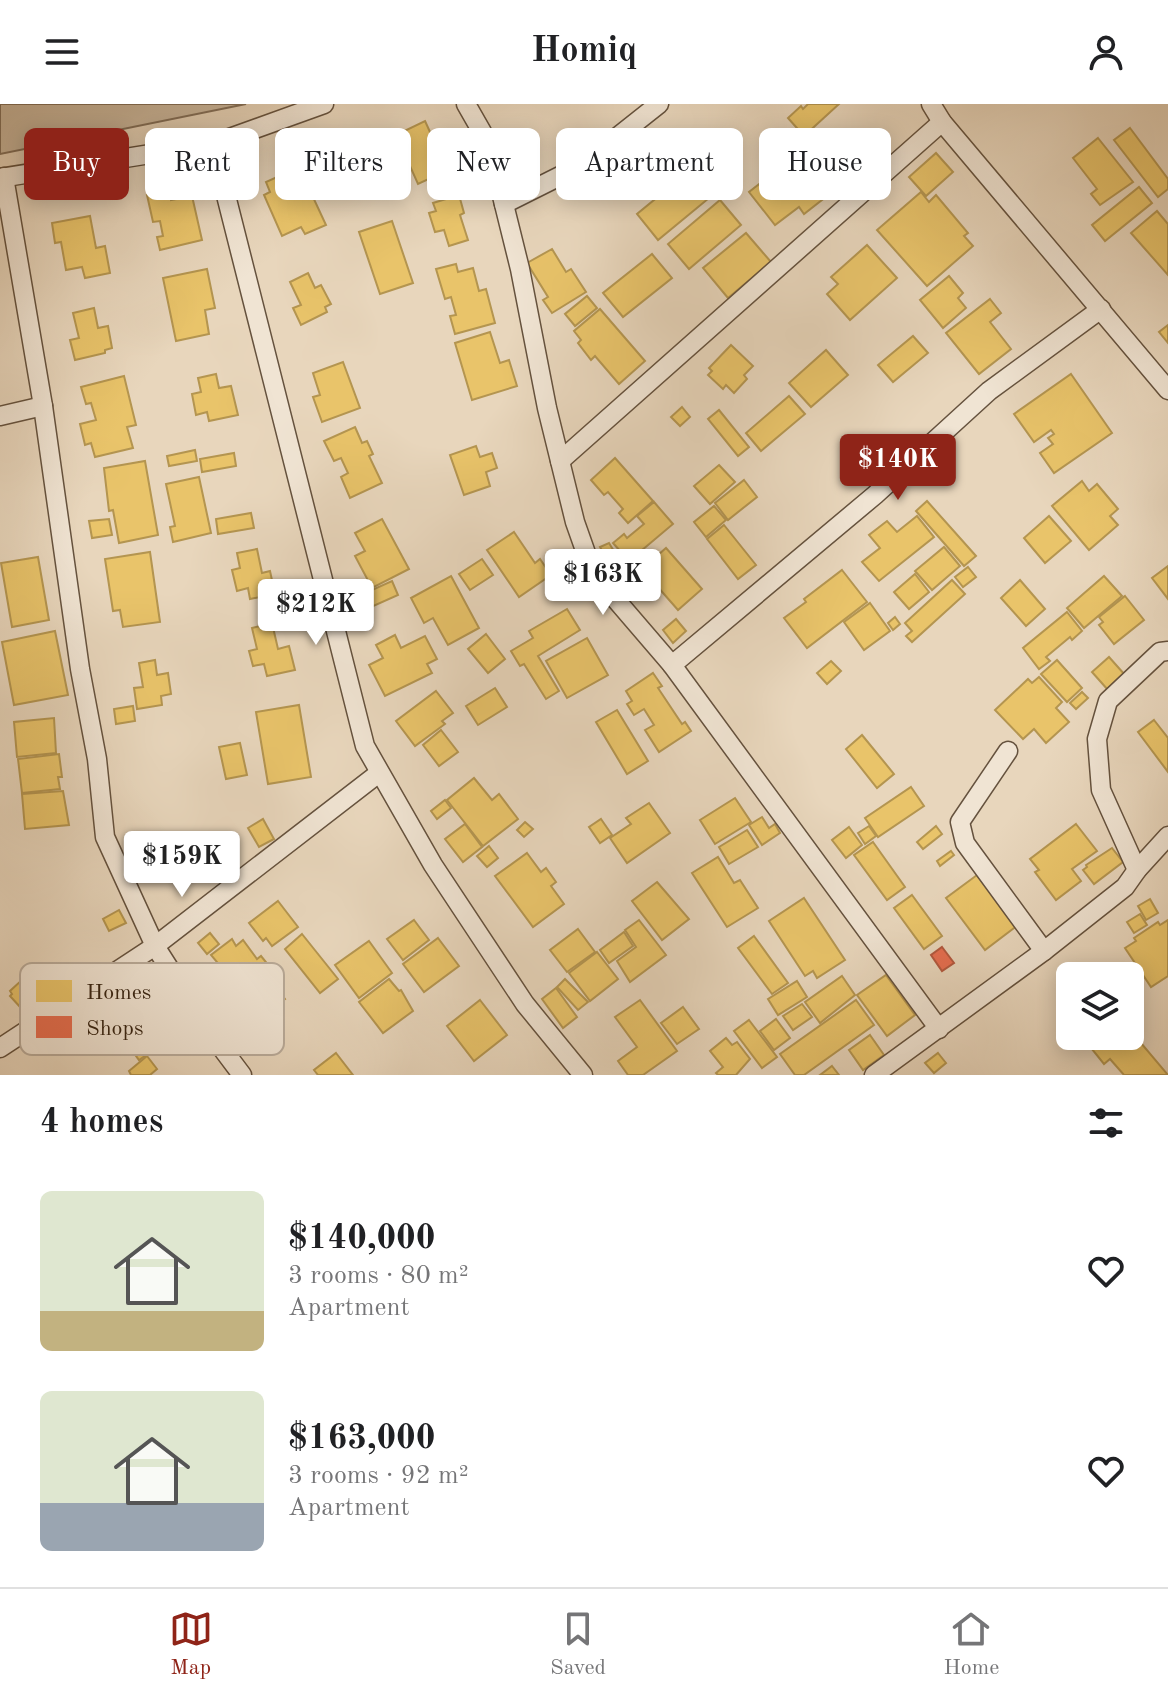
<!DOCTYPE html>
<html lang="en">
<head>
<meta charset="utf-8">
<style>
	body { margin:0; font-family:"Old Standard TT",serif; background:#f6f6f6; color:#202124; height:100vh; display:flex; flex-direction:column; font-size:30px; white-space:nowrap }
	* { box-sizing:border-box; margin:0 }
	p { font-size:26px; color:#757577 }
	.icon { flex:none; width:44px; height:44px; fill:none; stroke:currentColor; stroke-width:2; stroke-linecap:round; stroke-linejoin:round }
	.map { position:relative; height:971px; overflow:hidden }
	.side { display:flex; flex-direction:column; background:#fff; flex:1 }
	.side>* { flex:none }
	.banner { position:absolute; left:24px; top:24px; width:1120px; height:72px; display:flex; gap:16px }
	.buttons { position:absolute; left:1056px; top:858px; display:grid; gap:16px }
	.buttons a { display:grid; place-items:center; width:88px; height:88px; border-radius:12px; background:#fff; box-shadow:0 4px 20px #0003; font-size:40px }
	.price { position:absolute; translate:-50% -68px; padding:0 18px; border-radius:8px; background:#fff; color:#222; font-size:26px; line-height:52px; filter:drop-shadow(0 2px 4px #0008) }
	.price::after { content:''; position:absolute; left:50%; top:48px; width:24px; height:18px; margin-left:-12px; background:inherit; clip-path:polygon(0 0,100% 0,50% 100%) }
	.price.on { background:#8f2418; color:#fff }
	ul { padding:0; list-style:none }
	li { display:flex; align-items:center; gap:24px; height:200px; padding:0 40px }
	li span { display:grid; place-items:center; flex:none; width:224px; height:160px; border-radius:12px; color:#555 }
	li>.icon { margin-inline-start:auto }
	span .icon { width:96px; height:96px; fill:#fffc; stroke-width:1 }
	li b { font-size:34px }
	h2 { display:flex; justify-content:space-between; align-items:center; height:96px; padding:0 40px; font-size:34px }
	.tag { padding:0 28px; border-radius:12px; background:#fff; box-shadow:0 4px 20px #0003; font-size:28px; line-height:72px }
	.tag.on { background:#8f2418; color:#fff }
	header { display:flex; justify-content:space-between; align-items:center; height:104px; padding:0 40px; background:#fff; font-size:36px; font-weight:800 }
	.tabs { display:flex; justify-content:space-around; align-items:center; height:112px; border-top:2px solid #e0e0e0; background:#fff; font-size:22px; color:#757577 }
	.tabs a { display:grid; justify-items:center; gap:4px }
	.tabs .on { color:#8f2418 }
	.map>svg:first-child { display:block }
</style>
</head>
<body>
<header><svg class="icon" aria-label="menu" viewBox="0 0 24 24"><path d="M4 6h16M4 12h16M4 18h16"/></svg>Homiq<svg class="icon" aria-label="person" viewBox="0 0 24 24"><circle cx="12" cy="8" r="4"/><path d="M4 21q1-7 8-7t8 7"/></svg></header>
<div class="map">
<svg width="1168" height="971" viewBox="0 0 1168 971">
	<rect width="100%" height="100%" fill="#e8d6bc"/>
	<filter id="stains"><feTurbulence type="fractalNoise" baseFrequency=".0025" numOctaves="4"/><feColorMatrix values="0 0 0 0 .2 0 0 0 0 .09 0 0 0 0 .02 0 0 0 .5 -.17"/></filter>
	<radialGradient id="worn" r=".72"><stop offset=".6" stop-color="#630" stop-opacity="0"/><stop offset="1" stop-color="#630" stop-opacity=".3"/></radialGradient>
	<path fill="#cab89f" stroke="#826f5a" stroke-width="2" d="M 0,0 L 246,0 L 0,50 Z"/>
	<g fill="#e9c46a" stroke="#b49550" stroke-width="2">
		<path d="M 808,0 L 839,0 L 804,32 L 788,14 L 801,2 L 803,5 Z"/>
		<path d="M 425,17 L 435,39 L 442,36 L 451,56 L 445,59 L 448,66 L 418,80 L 396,31 Z"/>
		<path d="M 1130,24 L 1168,75 L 1168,85 L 1158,93 L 1114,36 Z"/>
		<path d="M 1098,34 L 1133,78 L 1100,101 L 1091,90 L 1097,85 L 1073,54 Z"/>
		<path d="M 936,49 L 953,68 L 926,92 L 909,73 Z"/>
		<path d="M 848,50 L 860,64 L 840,80 L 828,65 Z"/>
		<path d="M 796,51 L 827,92 L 804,110 L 799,103 L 775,121 L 749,88 Z"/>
		<path d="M 698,60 L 720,85 L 658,136 L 637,110 Z"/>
		<path d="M 299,63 L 326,121 L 305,130 L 301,123 L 282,132 L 264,91 L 270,88 L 266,78 Z"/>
		<path d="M 1139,83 L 1152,99 L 1105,137 L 1092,121 Z"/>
		<path d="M 169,86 L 171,96 L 192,92 L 202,136 L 160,146 L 157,133 L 163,132 L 160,117 L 153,118 L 147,91 Z"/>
		<path d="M 921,88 L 929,98 L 936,91 L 968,129 L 964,132 L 973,142 L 927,182 L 877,126 Z"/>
		<path d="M 459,91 L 464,109 L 460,111 L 468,136 L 449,142 L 444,126 L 435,128 L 429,109 L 436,107 L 433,99 Z"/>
		<path d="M 720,96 L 741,121 L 689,165 L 668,140 Z"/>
		<path d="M 1157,107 L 1168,120 L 1168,171 L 1131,129 Z"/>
		<path d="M 90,112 L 96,144 L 105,142 L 110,169 L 85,174 L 82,163 L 66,166 L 61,138 L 55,139 L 52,119 Z"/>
		<path d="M 392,117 L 413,179 L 380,190 L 359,128 Z"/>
		<path d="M 746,129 L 771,158 L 728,194 L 703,164 Z"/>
		<path d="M 867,141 L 897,174 L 850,216 L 827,190 L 838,180 L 831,173 Z"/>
		<path d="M 552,145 L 566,168 L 571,165 L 586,188 L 552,209 L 543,196 L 548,193 L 527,159 Z"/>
		<path d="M 652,150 L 672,174 L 623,213 L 603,189 Z"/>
		<path d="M 456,160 L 458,168 L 473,164 L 479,187 L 486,185 L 495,219 L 455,230 L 450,212 L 456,211 L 451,193 L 445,195 L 436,165 Z"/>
		<path d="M 207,165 L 215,204 L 205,206 L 209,230 L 176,237 L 163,174 Z"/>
		<path d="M 308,169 L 315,184 L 321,181 L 331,200 L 325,203 L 327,208 L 301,221 L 293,204 L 301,201 L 290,178 Z"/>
		<path d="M 949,172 L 963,189 L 958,194 L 966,204 L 943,224 L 920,196 Z"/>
		<path d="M 587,192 L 597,204 L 575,222 L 565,210 Z"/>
		<path d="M 990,195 L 1001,209 L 990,218 L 1011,245 L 979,270 L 946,229 Z"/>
		<path d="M 94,204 L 98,224 L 108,222 L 112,244 L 105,246 L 105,249 L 75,256 L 70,236 L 79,234 L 73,209 Z"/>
		<path d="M 600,205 L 645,257 L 619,280 L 595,252 L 591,256 L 578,239 L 581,236 L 574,227 Z"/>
		<path d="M 1168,221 L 1168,239 L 1159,228 Z"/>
		<path d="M 490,228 L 500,259 L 509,256 L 517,282 L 472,296 L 455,239 Z"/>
		<path d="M 913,232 L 928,249 L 893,278 L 878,261 Z"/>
		<path d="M 731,241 L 753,262 L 744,271 L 747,275 L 734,289 L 726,281 L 723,285 L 708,271 L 712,267 L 709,264 Z"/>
		<path d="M 826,246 L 848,271 L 811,303 L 789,279 Z"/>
		<path d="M 343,258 L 360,304 L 322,318 L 313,293 L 320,291 L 313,269 Z"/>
		<path d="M 216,270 L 219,284 L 231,282 L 238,311 L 209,317 L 207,308 L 196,311 L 192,290 L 201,288 L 198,274 Z"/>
		<path d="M 1071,270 L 1112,329 L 1054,369 L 1040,349 L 1053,340 L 1048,334 L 1054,330 L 1051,326 L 1034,338 L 1014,310 Z"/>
		<path d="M 124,272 L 136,321 L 127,323 L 133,344 L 95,353 L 91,339 L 85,341 L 80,320 L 96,316 L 91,299 L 86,300 L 81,283 Z"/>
		<path d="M 789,292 L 805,310 L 761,347 L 746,329 Z"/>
		<path d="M 682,303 L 690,313 L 680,322 L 671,313 Z"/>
		<path d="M 719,306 L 749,343 L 738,352 L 708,315 Z"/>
		<path d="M 355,323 L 362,339 L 367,337 L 373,350 L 369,352 L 382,379 L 350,394 L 341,373 L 348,369 L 341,354 L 334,357 L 324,337 Z"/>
		<path d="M 476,342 L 480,353 L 492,349 L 497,364 L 486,368 L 490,382 L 464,391 L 450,351 Z"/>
		<path d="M 195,346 L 197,357 L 169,362 L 167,352 Z"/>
		<path d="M 234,349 L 236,362 L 202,368 L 200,355 Z"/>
		<path d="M 615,354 L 653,397 L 628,419 L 619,409 L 623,405 L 608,388 L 604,391 L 591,376 Z"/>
		<path d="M 145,357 L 158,431 L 119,439 L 113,406 L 109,407 L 104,364 Z"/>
		<path d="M 719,361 L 735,378 L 710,400 L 694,382 Z"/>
		<path d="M 199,373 L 211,429 L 173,438 L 170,423 L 175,422 L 166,380 Z"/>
		<path d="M 744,376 L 757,393 L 728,416 L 715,399 Z"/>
		<path d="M 1082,377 L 1089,387 L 1097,380 L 1118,405 L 1110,412 L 1118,421 L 1089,446 L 1052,402 Z"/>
		<path d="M 927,397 L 976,452 L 964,462 L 916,407 Z"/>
		<path d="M 654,398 L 673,420 L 629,457 L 613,439 L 624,430 L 627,434 L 644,420 L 637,412 Z"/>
		<path d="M 714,402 L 726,416 L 706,433 L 694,418 Z"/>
		<path d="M 251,409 L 254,424 L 218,430 L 216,415 Z"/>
		<path d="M 917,412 L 934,433 L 879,477 L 862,458 L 880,444 L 869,431 L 887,417 L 897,428 Z"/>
		<path d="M 1049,412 L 1071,437 L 1045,459 L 1024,434 Z"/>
		<path d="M 109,415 L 112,431 L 92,434 L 89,417 Z"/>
		<path d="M 382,415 L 409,465 L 372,484 L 355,452 L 365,447 L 355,429 Z"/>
		<path d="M 724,421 L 756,461 L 738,475 L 707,435 Z"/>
		<path d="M 514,428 L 535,459 L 540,455 L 551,471 L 519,493 L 487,446 Z"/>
		<path d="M 609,439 L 615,449 L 606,454 L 600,443 Z"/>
		<path d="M 944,443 L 960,462 L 932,486 L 915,467 Z"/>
		<path d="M 666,444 L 702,485 L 678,506 L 642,465 Z"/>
		<path d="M 257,445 L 262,469 L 270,467 L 275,490 L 250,495 L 248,484 L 237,487 L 232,466 L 240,464 L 237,449 Z"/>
		<path d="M 150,448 L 160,518 L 123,523 L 120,506 L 113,507 L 105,455 Z"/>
		<path d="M 617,451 L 626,463 L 617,469 L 608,457 Z"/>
		<path d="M 38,453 L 49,516 L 12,523 L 1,459 Z"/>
		<path d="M 482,455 L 493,471 L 470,486 L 459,470 Z"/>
		<path d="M 1168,462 L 1168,495 L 1152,474 Z"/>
		<path d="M 968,463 L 976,473 L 963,483 L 955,473 Z"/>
		<path d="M 842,466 L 867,498 L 807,544 L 784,514 L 806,498 L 804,495 Z"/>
		<path d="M 915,470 L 929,488 L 909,505 L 894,488 Z"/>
		<path d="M 451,472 L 479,524 L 448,541 L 433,514 L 424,519 L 411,494 Z"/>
		<path d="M 1104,472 L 1122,492 L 1084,524 L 1067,504 Z"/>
		<path d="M 952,476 L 965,490 L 912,538 L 906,532 L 912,527 L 905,519 Z"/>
		<path d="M 1020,476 L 1045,505 L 1026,522 L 1001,494 Z"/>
		<path d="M 392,477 L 398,491 L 360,508 L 354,494 Z"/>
		<path d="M 1125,492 L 1144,516 L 1114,540 L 1099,521 L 1103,518 L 1099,513 Z"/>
		<path d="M 870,499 L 890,527 L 864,546 L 844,518 Z"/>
		<path d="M 567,505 L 580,526 L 538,552 L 559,587 L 546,595 L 524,560 L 520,562 L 511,547 L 533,534 L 529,527 Z"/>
		<path d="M 1067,508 L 1082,527 L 1072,536 L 1070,533 L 1046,553 L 1050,557 L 1039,565 L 1023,544 Z"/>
		<path d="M 895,513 L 900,520 L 893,526 L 888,519 Z"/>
		<path d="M 676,515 L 686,527 L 673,539 L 663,526 Z"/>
		<path d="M 272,519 L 278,545 L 289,542 L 295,566 L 267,572 L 264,560 L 253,562 L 249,547 L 257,545 L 252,524 Z"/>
		<path d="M 55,527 L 68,591 L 14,601 L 2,538 Z"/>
		<path d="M 486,530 L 505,555 L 488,569 L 468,545 Z"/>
		<path d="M 395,531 L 401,544 L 425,532 L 437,555 L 427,560 L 432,569 L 385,592 L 369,561 L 383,554 L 376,541 Z"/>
		<path d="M 587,534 L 608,571 L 567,594 L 546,557 Z"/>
		<path d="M 1109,553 L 1125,571 L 1108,586 L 1092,568 Z"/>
		<path d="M 155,556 L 157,571 L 168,569 L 171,590 L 161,592 L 162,601 L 137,605 L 134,584 L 143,583 L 139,559 Z"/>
		<path d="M 1057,556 L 1082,584 L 1067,598 L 1041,570 Z"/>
		<path d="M 831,557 L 841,567 L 827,580 L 817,569 Z"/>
		<path d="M 653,569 L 662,582 L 658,584 L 682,620 L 685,618 L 691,627 L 659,648 L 645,626 L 654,621 L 644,605 L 634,611 L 627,600 L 632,597 L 626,587 Z"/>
		<path d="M 1039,573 L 1062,598 L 1056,604 L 1069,618 L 1046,639 L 1034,625 L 1023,635 L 995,606 L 1028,575 L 1032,579 Z"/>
		<path d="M 495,584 L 507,603 L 478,621 L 466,602 Z"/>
		<path d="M 436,587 L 453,609 L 442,617 L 445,620 L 415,642 L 396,617 Z"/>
		<path d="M 1082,588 L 1088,594 L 1076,605 L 1070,599 Z"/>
		<path d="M 299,601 L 311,673 L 268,680 L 256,608 Z"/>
		<path d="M 133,602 L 135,617 L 116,620 L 114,605 Z"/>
		<path d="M 617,606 L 648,657 L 627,670 L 596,618 Z"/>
		<path d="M 54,614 L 56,649 L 17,653 L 14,618 Z"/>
		<path d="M 1154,616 L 1168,634 L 1168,668 L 1138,628 Z"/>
		<path d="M 441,626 L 458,648 L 439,662 L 423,641 Z"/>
		<path d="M 862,631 L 894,670 L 877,684 L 846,645 Z"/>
		<path d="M 240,639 L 247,671 L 226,675 L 219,643 Z"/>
		<path d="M 59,650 L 62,673 L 58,673 L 60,685 L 22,689 L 18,655 Z"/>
		<path d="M 474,674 L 492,696 L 499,690 L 518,715 L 483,742 L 447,696 Z"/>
		<path d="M 911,683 L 924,702 L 878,733 L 865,714 Z"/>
		<path d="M 63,687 L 69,721 L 25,725 L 22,690 Z"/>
		<path d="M 735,694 L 751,718 L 715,740 L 700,716 Z"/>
		<path d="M 445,696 L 451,704 L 437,715 L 431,707 Z"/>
		<path d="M 649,699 L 670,729 L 627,759 L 610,734 L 631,720 L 626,714 Z"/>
		<path d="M 762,713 L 769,724 L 775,720 L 780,729 L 762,741 L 749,721 Z"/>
		<path d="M 263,715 L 274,735 L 259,743 L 248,724 Z"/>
		<path d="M 601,715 L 612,731 L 600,739 L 589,723 Z"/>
		<path d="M 525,718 L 533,725 L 524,733 L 517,726 Z"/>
		<path d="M 465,720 L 482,743 L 463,758 L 445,735 Z"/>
		<path d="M 1076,720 L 1097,747 L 1072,765 L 1081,777 L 1056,796 L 1035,768 L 1039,766 L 1030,755 Z"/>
		<path d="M 869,722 L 876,732 L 865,740 L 858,729 Z"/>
		<path d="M 936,722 L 942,730 L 923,745 L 917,738 Z"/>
		<path d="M 849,723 L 862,741 L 846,754 L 832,736 Z"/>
		<path d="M 747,726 L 758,743 L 729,760 L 719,743 Z"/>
		<path d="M 873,738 L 905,783 L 887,796 L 854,751 Z"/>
		<path d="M 489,742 L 498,754 L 487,763 L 477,752 Z"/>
		<path d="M 1112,744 L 1123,758 L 1094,780 L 1083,766 L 1087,763 L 1086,761 Z"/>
		<path d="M 951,747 L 954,751 L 940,762 L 937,757 Z"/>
		<path d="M 527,749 L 541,768 L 546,764 L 556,778 L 551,782 L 564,800 L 533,823 L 495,772 Z"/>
		<path d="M 718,753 L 734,779 L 740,776 L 758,804 L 727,823 L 692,769 Z"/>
		<path d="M 977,771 L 1018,821 L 985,846 L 946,794 Z"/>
		<path d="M 657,778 L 689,815 L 662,836 L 632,797 Z"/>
		<path d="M 912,791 L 942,832 L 924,845 L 894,804 Z"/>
		<path d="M 804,794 L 845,856 L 817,874 L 813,867 L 805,872 L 769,817 Z"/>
		<path d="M 1150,795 L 1158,809 L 1146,816 L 1138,802 Z"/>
		<path d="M 278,797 L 298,823 L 272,842 L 266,834 L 263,837 L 249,819 Z"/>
		<path d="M 119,806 L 126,819 L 109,827 L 103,815 Z"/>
		<path d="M 1140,810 L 1147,821 L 1134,829 L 1127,818 Z"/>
		<path d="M 414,816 L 429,836 L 403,856 L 387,835 Z"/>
		<path d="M 639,816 L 666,851 L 630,878 L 617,857 L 636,843 L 625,826 Z"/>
		<path d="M 1168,816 L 1168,872 L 1151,883 L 1125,844 L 1136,837 L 1134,834 L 1158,818 L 1160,821 Z"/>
		<path d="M 578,825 L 595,848 L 567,868 L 550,846 Z"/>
		<path d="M 624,828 L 633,842 L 609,859 L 600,846 Z"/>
		<path d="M 210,829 L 219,840 L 207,850 L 198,839 Z"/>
		<path d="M 302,830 L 338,875 L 320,889 L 285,845 Z"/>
		<path d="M 754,832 L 788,879 L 772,890 L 738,844 Z"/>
		<path d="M 438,834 L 459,862 L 424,888 L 403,860 Z"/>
		<path d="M 232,835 L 236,842 L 243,836 L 257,855 L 261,852 L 274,868 L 268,873 L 285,895 L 248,922 L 233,902 L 230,904 L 214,883 L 218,881 L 206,866 L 217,858 L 211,851 Z"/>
		<path d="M 369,837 L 392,869 L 359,894 L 335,861 Z"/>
		<path d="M 597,848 L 618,875 L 590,897 L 569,869 Z"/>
		<path d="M 886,871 L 915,911 L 887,932 L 857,891 Z"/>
		<path d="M 842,872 L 855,891 L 820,919 L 805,898 Z"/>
		<path d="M 24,874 L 39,888 L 21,904 L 10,892 L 12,890 L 10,887 Z"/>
		<path d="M 389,875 L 399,887 L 401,886 L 413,907 L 383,929 L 359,898 Z"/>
		<path d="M 565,875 L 588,898 L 578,906 L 557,883 Z"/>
		<path d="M 797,877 L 807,893 L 778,911 L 768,895 Z"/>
		<path d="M 556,884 L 577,913 L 563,924 L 542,895 Z"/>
		<path d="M 133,890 L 143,904 L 146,901 L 158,918 L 150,923 L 162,940 L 139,956 L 106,910 Z"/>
		<path d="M 480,896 L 507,931 L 474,957 L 447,922 Z"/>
		<path d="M 640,896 L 677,947 L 643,971 L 628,971 L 618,957 L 637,943 L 615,913 Z"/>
		<path d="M 856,896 L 874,921 L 804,971 L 795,971 L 780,950 Z"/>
		<path d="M 802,900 L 812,913 L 793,926 L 783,912 Z"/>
		<path d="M 683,903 L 699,925 L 677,940 L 661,919 Z"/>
		<path d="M 776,915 L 790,934 L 774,946 L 760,927 Z"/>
		<path d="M 749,916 L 777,953 L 762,964 L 734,927 Z"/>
		<path d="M 1130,926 L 1168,971 L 1124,971 L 1110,955 L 1104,960 L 1083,934 L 1130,932 Z"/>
		<path d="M 870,931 L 884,951 L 863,966 L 849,946 Z"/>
		<path d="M 726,934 L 732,941 L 737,938 L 750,955 L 736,971 L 718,971 L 716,969 L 723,963 L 710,947 Z"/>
		<path d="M 336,949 L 353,971 L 318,971 L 314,966 Z"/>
		<path d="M 938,949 L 946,959 L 934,969 L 925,959 Z"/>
		<path d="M 147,952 L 157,965 L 150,971 L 131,971 L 129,967 Z"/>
		<path d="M 832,962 L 839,971 L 820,971 Z"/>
	</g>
	<path fill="#e76f51" stroke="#b3593f" stroke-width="2" d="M 942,843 L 954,859 L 942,867 L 931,851 Z"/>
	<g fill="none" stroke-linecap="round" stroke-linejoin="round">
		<g stroke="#65523e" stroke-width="21">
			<g id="minor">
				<path d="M 466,0 L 482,28 L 498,76 L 520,165 L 547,304 L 575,418 L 593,469 L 672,561 L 939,925"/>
				<path d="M 931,0 L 942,18 L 1168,286"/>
				<path d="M 213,40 L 365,642 L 433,761 L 525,900 L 583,971"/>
				<path d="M 4,73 L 43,302 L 80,565 L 97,655 L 105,733 L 155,842 L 209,927 L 242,971"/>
				<path d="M 0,74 L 213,40 L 324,0"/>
				<path d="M 504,100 L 582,61 L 659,0"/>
				<path d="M 0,312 L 43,302"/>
				<path d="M 560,357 L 942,18"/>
				<path d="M 672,561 L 875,391 L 989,287 L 1101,205"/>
				<path d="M 1008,647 L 960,718 L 965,739 L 1044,847"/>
				<path d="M 1137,766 L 1101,686 L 1097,635 L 1108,597 L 1160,548 L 1168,547"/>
				<path d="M 0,944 L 155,842 L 379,669"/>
				<path d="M 874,971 L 1044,847 L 1125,783 L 1137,766 L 1168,732"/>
			</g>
		</g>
		<use href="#minor" stroke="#f0e4d3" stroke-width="18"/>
	</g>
	<rect x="20" y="859" width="264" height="92" rx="12" fill="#f0e4d3" stroke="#b9ab9a" stroke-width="2"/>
	<rect x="36" y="876" width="36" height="22" fill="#e9c46a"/>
	<rect x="36" y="912" width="36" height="22" fill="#e76f51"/>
	<g font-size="22" fill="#392614">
		<text x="86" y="895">Homes</text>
		<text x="86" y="931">Shops</text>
	</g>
	<rect width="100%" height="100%" filter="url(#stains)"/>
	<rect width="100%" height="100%" fill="url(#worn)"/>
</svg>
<div class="buttons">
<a><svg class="icon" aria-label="layers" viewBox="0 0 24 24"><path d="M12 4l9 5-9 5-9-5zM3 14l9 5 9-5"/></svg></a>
</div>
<b class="price on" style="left:898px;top:398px">$140K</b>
<b class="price" style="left:603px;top:513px">$163K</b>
<b class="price" style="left:316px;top:543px">$212K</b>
<b class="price" style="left:182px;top:795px">$159K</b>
<div class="banner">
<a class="tag on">Buy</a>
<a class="tag">Rent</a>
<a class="tag">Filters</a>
<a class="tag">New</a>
<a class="tag">Apartment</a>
<a class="tag">House</a>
</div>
</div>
<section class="side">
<h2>4 homes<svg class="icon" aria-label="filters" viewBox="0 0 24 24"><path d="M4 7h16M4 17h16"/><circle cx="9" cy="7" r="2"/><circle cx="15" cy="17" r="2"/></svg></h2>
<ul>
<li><span style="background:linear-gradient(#dfe7d0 75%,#c2b280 0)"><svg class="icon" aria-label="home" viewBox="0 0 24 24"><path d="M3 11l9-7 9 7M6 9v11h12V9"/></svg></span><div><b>$140,000</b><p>3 rooms · 80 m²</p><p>Apartment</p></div><svg class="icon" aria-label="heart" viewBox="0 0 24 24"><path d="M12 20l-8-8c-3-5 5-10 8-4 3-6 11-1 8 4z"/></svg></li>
<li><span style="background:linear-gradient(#dfe7d0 70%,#9aa5b1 0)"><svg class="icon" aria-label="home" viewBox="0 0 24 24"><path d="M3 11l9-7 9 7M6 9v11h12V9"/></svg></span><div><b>$163,000</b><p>3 rooms · 92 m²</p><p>Apartment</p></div><svg class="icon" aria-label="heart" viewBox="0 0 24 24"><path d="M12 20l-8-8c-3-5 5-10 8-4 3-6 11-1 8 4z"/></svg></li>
</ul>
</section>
<nav class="tabs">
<a class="on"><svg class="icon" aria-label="map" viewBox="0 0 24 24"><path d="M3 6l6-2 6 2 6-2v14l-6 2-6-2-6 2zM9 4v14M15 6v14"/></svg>Map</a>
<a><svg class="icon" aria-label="saved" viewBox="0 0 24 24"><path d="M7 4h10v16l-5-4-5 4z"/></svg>Saved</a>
<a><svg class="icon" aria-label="home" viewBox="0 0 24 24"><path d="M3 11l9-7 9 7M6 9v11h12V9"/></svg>Home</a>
</nav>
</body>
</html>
